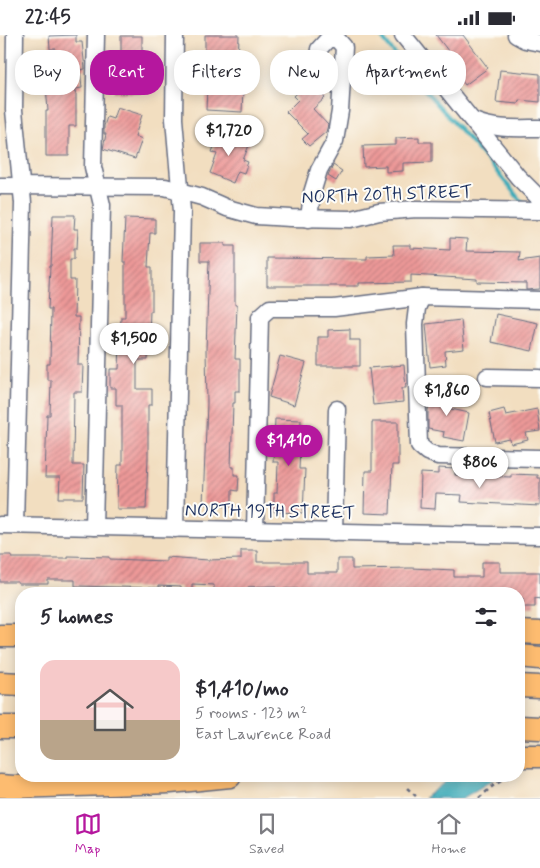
<!DOCTYPE html>
<html lang="en">
<head>
<meta charset="utf-8">
<style>
	body { margin:0; font-family:Mynerve,sans-serif; background:#f2f2f3; color:#2b2b33; height:100vh; display:flex; flex-direction:column; font-size:19px; white-space:nowrap }
	* { box-sizing:border-box; margin:0 }
	p { font-size:16px; color:#7c7c81 }
	.icon { flex:none; width:28px; height:28px; fill:none; stroke:currentColor; stroke-width:2; stroke-linecap:round; stroke-linejoin:round }
	.map { position:relative; flex:1; overflow:hidden }
	.side { position:absolute; left:15px; top:552px; width:510px; height:195px; display:flex; flex-direction:column; background:#fff; border-radius:20px; box-shadow:0 2px 12px #0003 }
	.side>* { flex:none }
	.hud { position:absolute; left:15px; top:15px; width:510px; height:45px; display:flex; gap:10px }
	.price { position:absolute; translate:-50% -42px; padding:0 11px; border-radius:18px; background:#fff; color:#222; font-size:16px; line-height:32px; filter:drop-shadow(0 1px 2px #0008) }
	.price::after { content:''; position:absolute; left:50%; top:30px; width:15px; height:11px; margin-left:-8px; background:inherit; clip-path:polygon(0 0,100% 0,50% 100%) }
	.price.active { background:#b5179e; color:#fff }
	ul { padding:0; list-style:none }
	li { display:flex; align-items:center; gap:15px; height:125px; padding:0 25px }
	li span { display:grid; place-items:center; flex:none; width:140px; height:100px; border-radius:15px; color:#555 }
	li>.icon { margin-inline-start:auto }
	span .icon { width:60px; height:60px; fill:#fffc; stroke-width:1 }
	li b { font-size:21px }
	h2 { display:flex; justify-content:space-between; align-items:center; height:60px; padding:0 25px; font-size:21px }
	.tag { padding:0 18px; border-radius:20px; background:#fff; box-shadow:0 2px 12px #0003; font-size:18px; line-height:45px }
	.tag.active { background:#b5179e; color:#fff }
	.status { display:flex; justify-content:space-between; align-items:center; height:35px; padding:0 25px; background:#fff; direction:ltr }
	.status svg { height:14px; fill:currentColor }
	.tabs { display:flex; justify-content:space-around; align-items:center; height:70px; border-top:1px solid #e1e1e2; background:#fff; font-size:14px; color:#7c7c81 }
	.tabs a { display:grid; justify-items:center; gap:2px }
	.tabs .active { color:#b5179e }
	.map>svg:first-child { display:block }
</style>
</head>
<body>
<div class="status"><b>22:45</b><svg viewBox="0 0 49 12"><path d="M0 12V9h3v3zM5 12V6h3v6zM10 12V3h3v9zM15 12V0h3v12zM26 1h20v11H26zM47 4h2v5h-2z"/></svg></div>
<div class="map">
<svg width="540" height="763" viewBox="0 0 540 763">
	<defs>
		<pattern id="building-hatch" width="6" height="6" patternUnits="userSpaceOnUse" patternTransform="scale(1.25)"><rect width="6" height="6" fill="#ed9998"/><path d="M-1 1l2-2M0 6l6-6M5 7l2-2" fill="none" stroke="#bf7d7f"/></pattern>
	</defs>
	<rect width="100%" height="100%" fill="#fdfcf7"/>
	<filter id="ink" filterUnits="userSpaceOnUse"><feTurbulence type="fractalNoise" baseFrequency=".02" numOctaves="2"/><feDisplacementMap in="SourceGraphic" scale="10" xChannelSelector="R" yChannelSelector="G"/><feConvolveMatrix kernelMatrix="1 2 1 2 8 2 1 2 1" color-interpolation-filters="sRGB"/></filter>
	<filter id="wash" filterUnits="userSpaceOnUse"><feTurbulence type="fractalNoise" baseFrequency=".0096" numOctaves="4" result="noise"/><feDisplacementMap in="SourceGraphic" scale="20" xChannelSelector="R" yChannelSelector="G"/><feGaussianBlur stdDeviation="1.12" result="paint"/><feColorMatrix in="noise" values="0 0 0 0 0 0 0 0 0 0 0 0 0 0 0 0 0 1.4 0 .05"/><feComposite in="paint" operator="in"/></filter>
	<g filter="url(#wash)">
		<rect width="100%" height="100%" fill="#f2dec0"/>
		<path fill="#3cacb9" stroke="#2c6e8c" d="M 453,741 L 499,741 L 463,763 L 424,763 Z"/>
		<g fill="none" stroke-linecap="round" stroke-linejoin="round">
			<path stroke="#3cacb9" stroke-width="4" d="M 380,0 C 423,58 475,107 519,164 L 527,170"/>
		</g>
		<g id="blocks">
			<g fill="url(#building-hatch)">
				<path d="M 76,0 L 76,7 L 82,7 L 85,34 L 80,35 L 82,53 L 76,54 L 76,57 L 74,57 L 76,58 L 76,91 L 69,91 L 69,121 L 46,121 L 46,76 L 48,76 L 45,38 L 58,37 L 56,14 L 50,14 L 49,1 Z"/>
				<path d="M 205,0 L 239,0 L 238,32 L 244,33 L 242,77 L 206,75 L 207,52 L 213,52 L 214,19 L 205,19 Z"/>
				<path d="M 436,0 L 463,0 L 488,33 L 465,50 L 449,29 L 455,25 Z"/>
				<path d="M 121,1 L 142,1 L 142,58 L 114,58 L 114,32 L 121,32 Z"/>
				<path d="M 500,35 L 540,39 L 540,67 L 519,65 L 518,69 L 496,67 Z"/>
				<path d="M 311,39 L 321,47 L 316,53 L 325,63 L 313,74 L 328,90 L 326,97 L 309,111 L 302,104 L 308,99 L 286,77 L 298,65 L 294,61 L 308,48 L 304,44 Z"/>
				<path d="M 117,72 L 142,80 L 135,101 L 142,104 L 135,124 L 103,114 L 106,99 L 104,99 L 104,91 L 107,82 L 113,84 Z"/>
				<path d="M 220,96 L 250,108 L 243,125 L 248,127 L 244,138 L 238,136 L 233,148 L 210,138 L 217,119 L 212,117 Z"/>
				<path d="M 419,102 L 419,107 L 432,107 L 432,127 L 403,128 L 403,136 L 386,137 L 386,131 L 364,132 L 363,111 L 396,110 L 396,103 Z"/>
				<path d="M 333,130 L 342,136 L 336,146 L 328,141 Z"/>
				<path d="M 53,180 L 75,180 L 74,194 L 78,194 L 77,213 L 74,213 L 74,224 L 70,224 L 70,245 L 75,245 L 74,282 L 79,282 L 78,330 L 83,330 L 82,357 L 74,357 L 73,430 L 84,430 L 83,463 L 59,463 L 60,443 L 45,443 L 47,380 L 50,380 L 51,345 L 47,345 L 47,329 L 50,329 L 51,274 L 48,274 L 50,231 L 51,231 Z"/>
				<path d="M 125,183 L 155,184 L 155,198 L 150,198 L 148,232 L 152,232 L 152,276 L 150,276 L 148,325 L 137,325 L 137,354 L 152,354 L 152,370 L 148,370 L 148,423 L 146,474 L 117,474 L 118,430 L 122,430 L 122,370 L 116,370 L 116,353 L 110,353 L 110,334 L 119,334 L 121,282 L 125,282 L 125,227 L 123,227 Z"/>
				<path d="M 450,203 L 467,204 L 466,216 L 520,217 L 519,226 L 540,223 L 540,254 L 526,255 L 526,248 L 477,247 L 477,244 L 411,240 L 411,247 L 359,248 L 359,251 L 267,251 L 267,223 L 367,224 L 367,221 L 394,220 L 393,210 L 410,210 L 410,213 L 450,215 Z"/>
				<path d="M 200,208 L 225,208 L 225,211 L 235,211 L 235,270 L 237,270 L 235,324 L 240,324 L 240,356 L 235,356 L 235,368 L 233,368 L 231,432 L 234,432 L 234,440 L 239,440 L 238,456 L 232,455 L 232,471 L 203,469 L 207,368 L 206,315 L 209,226 L 200,226 Z"/>
				<path d="M 496,279 L 538,288 L 532,316 L 491,307 Z"/>
				<path d="M 461,285 L 464,314 L 445,316 L 446,330 L 430,332 L 426,289 Z"/>
				<path d="M 350,294 L 350,305 L 360,305 L 360,331 L 318,331 L 318,302 L 328,302 L 328,295 Z"/>
				<path d="M 280,321 L 306,328 L 294,370 L 269,362 Z"/>
				<path d="M 404,330 L 406,353 L 402,353 L 403,367 L 373,370 L 369,333 Z"/>
				<path d="M 432,355 L 454,360 L 451,374 L 469,378 L 464,406 L 443,402 L 444,397 L 428,394 L 428,375 Z"/>
				<path d="M 504,374 L 506,380 L 537,374 L 540,396 L 526,398 L 528,405 L 511,409 L 510,404 L 495,407 L 489,378 Z"/>
				<path d="M 275,384 L 301,385 L 299,434 L 305,434 L 303,478 L 274,477 L 274,458 L 277,458 L 278,427 L 273,427 Z"/>
				<path d="M 372,387 L 398,387 L 398,430 L 392,430 L 390,479 L 364,478 L 365,436 L 372,436 Z"/>
				<path d="M 439,433 L 455,434 L 455,440 L 511,442 L 511,439 L 537,440 L 537,443 L 540,443 L 540,471 L 461,467 L 462,460 L 436,459 L 435,474 L 420,473 L 421,438 L 439,439 Z"/>
				<path d="M 241,515 L 257,515 L 257,527 L 307,527 L 307,538 L 337,538 L 337,524 L 352,524 L 352,534 L 411,533 L 454,535 L 454,542 L 482,542 L 482,527 L 500,527 L 500,537 L 540,537 L 540,564 L 535,563 L 535,572 L 523,572 L 523,563 L 519,563 L 519,559 L 317,559 L 317,554 L 276,554 L 276,551 L 248,552 L 249,559 L 214,559 L 214,550 L 192,549 L 192,556 L 181,555 L 181,552 L 158,551 L 158,553 L 75,551 L 75,545 L 48,545 L 48,549 L 18,549 L 18,547 L 0,547 L 0,520 L 12,520 L 12,523 L 67,523 L 67,521 L 110,522 L 110,524 L 166,526 L 166,522 L 208,525 L 241,524 Z"/>
			</g>
		</g>
	</g>
	<g filter="url(#ink)">
		<use href="#blocks" fill-opacity="0" stroke="#666c80" stroke-width="1"/>
		<g fill="none" stroke-linecap="round" stroke-linejoin="round">
			<g stroke="#666c80" stroke-width="19">
				<g id="minor">
					<path d="M 15,0 L 14,75 L 23,168 L 15,490"/>
					<path d="M 175,0 L 174,84 L 182,176 L 175,494"/>
					<path d="M 403,0 L 518,142 L 538,162 L 540,168"/>
					<path d="M 516,0 L 525,5 L 540,8"/>
					<path d="M 474,86 C 495,95 518,93 540,93"/>
					<path d="M 0,151 L 165,152 L 202,162 L 227,173 L 256,181 L 291,183 L 351,184 L 379,177 L 416,174 L 540,176"/>
					<path d="M 309,184 L 312,158 L 319,135 L 335,106 L 340,76 L 344,12 L 337,4 L 328,4 L 319,14 L 317,31 L 331,42 L 341,46"/>
					<path d="M 422,262 L 417,273 L 415,289 L 419,410 L 427,417 L 438,421 L 540,423"/>
					<path d="M 487,342 L 540,343"/>
					<path d="M 0,490 L 540,501"/>
					<path d="M 94,492 L 102,170 L 93,132 L 96,0"/>
					<path d="M 255,495 L 260,282 L 270,273 L 334,273 L 422,262 L 540,265"/>
					<path d="M 334,497 L 337,374"/>
				</g>
			</g>
			<g stroke="#666c80" stroke-width="25">
				<g id="highway">
					<path d="M 519,597 L 540,598"/>
					<path d="M 0,601 L 21,601"/>
					<path d="M 519,621 L 540,623"/>
					<path d="M 0,648 L 21,649"/>
					<path d="M 519,651 L 540,652"/>
					<path d="M 0,692 L 21,692"/>
					<path d="M 519,692 L 540,693"/>
					<path d="M 519,721 L 540,721"/>
					<path d="M 0,751 L 14,752 L 170,747 L 230,741"/>
				</g>
			</g>
			<g stroke="#666c80" stroke-width="2.5" stroke-dasharray="4 4" stroke-linecap="butt">
				<path d="M 407,753 L 418,763"/>
				<path d="M 479,763 L 494,750 L 511,741"/>
			</g>
			<use href="#minor" stroke="#fff" stroke-width="16"/>
			<use href="#highway" stroke="#fdbc70" stroke-width="22"/>
		</g>
	</g>
	<g text-anchor="middle" stroke-width="4" stroke-linejoin="round" paint-order="stroke">
		<g font-size="18" fill="#1b2f5e" stroke="#fdfcf7">
			<text transform="translate(387 159) rotate(-2)" y="6">NORTH 20TH STREET</text>
			<text transform="translate(270 476) rotate(1)" y="6">NORTH 19TH STREET</text>
		</g>
	</g>
</svg>
<b class="price" style="left:229px;top:122px">$1,720</b>
<b class="price" style="left:134px;top:330px">$1,500</b>
<b class="price" style="left:447px;top:382px">$1,860</b>
<b class="price active" style="left:289px;top:432px">$1,410</b>
<b class="price" style="left:480px;top:454px">$806</b>
<div class="hud">
<a class="tag">Buy</a>
<a class="tag active">Rent</a>
<a class="tag">Filters</a>
<a class="tag">New</a>
<a class="tag">Apartment</a>
</div>
<section class="side">
<h2>5 homes<svg class="icon" aria-label="filters" viewBox="0 0 24 24"><path d="M4 7h16M4 17h16"/><circle cx="9" cy="7" r="2"/><circle cx="15" cy="17" r="2"/></svg></h2>
<ul>
<li><span style="background:linear-gradient(#f6c9c9 60%,#b9a48a 0)"><svg class="icon" aria-label="home" viewBox="0 0 24 24"><path d="M3 11l9-7 9 7M6 9v11h12V9"/></svg></span><div><b>$1,410/mo</b><p>5 rooms · 123 m²</p><p>East Lawrence Road</p></div></li>
</ul>
</section>
</div>
<nav class="tabs">
<a class="active"><svg class="icon" aria-label="map" viewBox="0 0 24 24"><path d="M3 6l6-2 6 2 6-2v14l-6 2-6-2-6 2zM9 4v14M15 6v14"/></svg>Map</a>
<a><svg class="icon" aria-label="saved" viewBox="0 0 24 24"><path d="M7 4h10v16l-5-4-5 4z"/></svg>Saved</a>
<a><svg class="icon" aria-label="home" viewBox="0 0 24 24"><path d="M3 11l9-7 9 7M6 9v11h12V9"/></svg>Home</a>
</nav>
</body>
</html>
